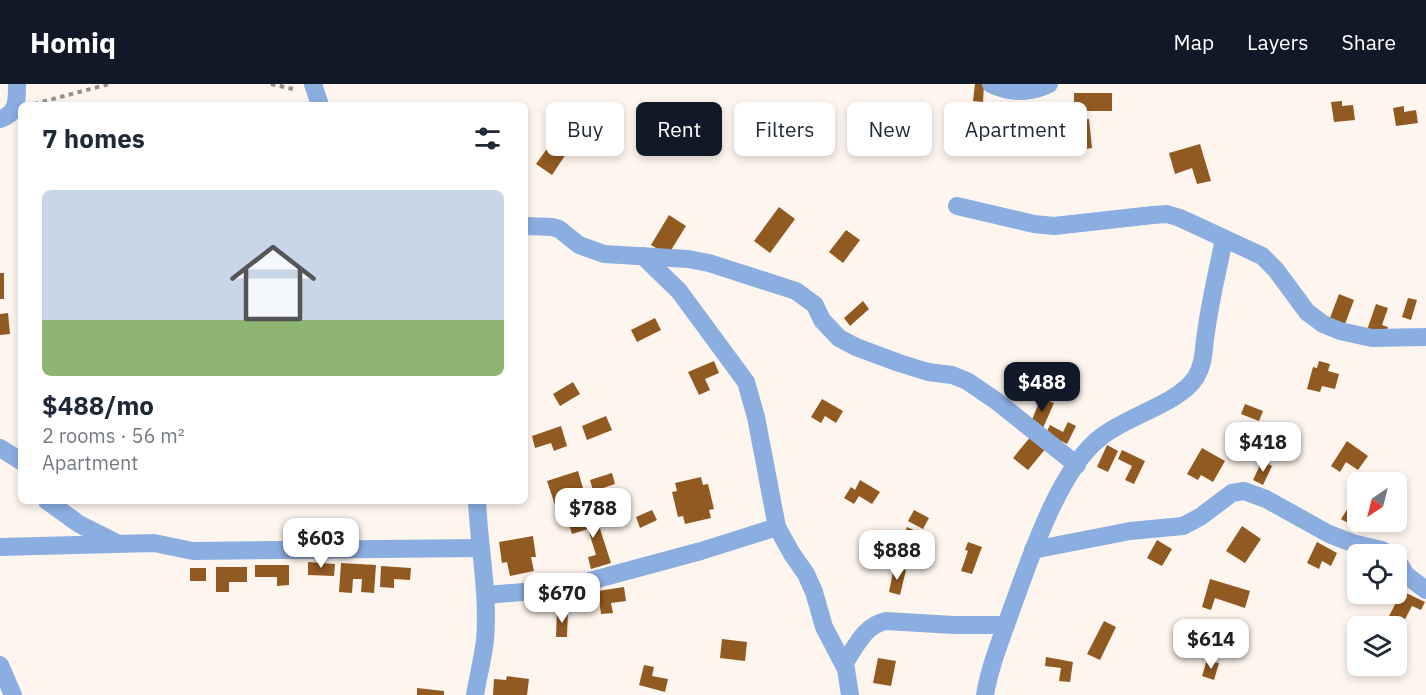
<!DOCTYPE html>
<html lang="en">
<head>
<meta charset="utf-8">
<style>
	body { margin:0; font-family:"IBM Plex Sans",sans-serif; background:#f2f2f3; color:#1f2937; height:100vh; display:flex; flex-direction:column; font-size:22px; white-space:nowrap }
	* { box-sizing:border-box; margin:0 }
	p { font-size:20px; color:#747a83 }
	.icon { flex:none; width:33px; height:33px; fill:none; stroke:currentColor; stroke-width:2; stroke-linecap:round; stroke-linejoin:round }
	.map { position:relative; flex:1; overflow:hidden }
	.sheet { position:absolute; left:18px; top:18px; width:510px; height:402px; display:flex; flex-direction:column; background:#fff; border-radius:9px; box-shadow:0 3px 9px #0003 }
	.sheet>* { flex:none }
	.guide { position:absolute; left:546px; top:18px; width:570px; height:54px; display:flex; gap:12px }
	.needle { width:39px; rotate:215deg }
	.fabs { position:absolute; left:1347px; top:388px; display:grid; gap:12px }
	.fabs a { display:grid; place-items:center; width:60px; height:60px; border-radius:9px; background:#fff; box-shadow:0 3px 9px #0003; font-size:30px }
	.price { position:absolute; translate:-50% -51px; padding:0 14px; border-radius:12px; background:#fff; color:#222; font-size:20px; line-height:39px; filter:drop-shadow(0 2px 3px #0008) }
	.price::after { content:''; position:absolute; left:50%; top:36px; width:18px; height:14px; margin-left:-9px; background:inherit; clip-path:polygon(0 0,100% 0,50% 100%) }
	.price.on { background:#111827; color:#fff }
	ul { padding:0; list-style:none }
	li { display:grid; align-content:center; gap:12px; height:318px; padding:0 24px }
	li span { display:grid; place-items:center; height:186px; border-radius:9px; color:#555 }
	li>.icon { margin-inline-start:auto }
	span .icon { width:108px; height:108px; fill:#fffc; stroke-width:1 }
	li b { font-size:26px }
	h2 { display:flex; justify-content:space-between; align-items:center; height:72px; padding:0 24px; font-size:26px }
	.pill { padding:0 21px; border-radius:9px; background:#fff; box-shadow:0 3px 9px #0003; font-size:21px; line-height:54px }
	.pill.on { background:#111827; color:#fff }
	header { display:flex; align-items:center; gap:36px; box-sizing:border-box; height:84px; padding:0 30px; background:#111827; color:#fff }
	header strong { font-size:28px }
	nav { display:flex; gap:33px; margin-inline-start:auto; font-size:21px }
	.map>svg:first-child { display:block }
</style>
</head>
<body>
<header>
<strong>Homiq</strong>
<nav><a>Map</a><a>Layers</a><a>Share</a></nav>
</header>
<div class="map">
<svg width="1426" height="611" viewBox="0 0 1426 611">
	<rect width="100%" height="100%" fill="#fef5ee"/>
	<g fill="#915a21">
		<path d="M 975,0 L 984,0 L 983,18 L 973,17 Z"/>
		<path d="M 1074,9 L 1112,9 L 1112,27 L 1086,27 L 1086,31 L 1074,31 Z"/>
		<path d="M 1342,17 L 1342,22 L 1353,21 L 1355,36 L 1334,38 L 1331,18 Z"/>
		<path d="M 1404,22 L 1404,28 L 1416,26 L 1418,39 L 1396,42 L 1393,24 Z"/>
		<path d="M 1089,35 L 1092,64 L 1080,66 L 1077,36 Z"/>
		<path d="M 551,59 L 566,70 L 552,91 L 536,80 Z"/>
		<path d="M 1200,60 L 1211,97 L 1197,100 L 1192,84 L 1175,90 L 1169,69 Z"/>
		<path d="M 779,123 L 795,135 L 770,169 L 754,157 Z"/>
		<path d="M 669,131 L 686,142 L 668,171 L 651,161 Z"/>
		<path d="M 846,146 L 860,156 L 843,179 L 829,168 Z"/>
		<rect x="0" y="189" width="4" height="26"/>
		<path d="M 1339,210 L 1354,216 L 1345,240 L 1330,234 Z"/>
		<path d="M 1408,214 L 1417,216 L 1411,236 L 1402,233 Z"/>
		<path d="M 863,217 L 869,225 L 850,242 L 844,234 Z"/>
		<path d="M 1376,220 L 1388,224 L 1382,241 L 1388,243 L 1385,252 L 1367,246 Z"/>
		<path d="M 8,229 L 10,250 L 0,251 L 0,230 Z"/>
		<path d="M 655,234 L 661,246 L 637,258 L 631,246 Z"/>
		<path d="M 714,277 L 719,289 L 705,295 L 710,306 L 699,311 L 688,288 Z"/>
		<path d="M 1319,277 L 1330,280 L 1328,287 L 1339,290 L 1335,305 L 1322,302 L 1320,308 L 1307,305 L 1313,283 L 1317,284 Z"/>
		<path d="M 573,298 L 580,310 L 560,322 L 553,310 Z"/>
		<path d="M 1041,314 L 1054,319 L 1043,344 L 1031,338 Z"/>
		<path d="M 822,315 L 843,327 L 836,339 L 825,332 L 821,339 L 811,333 Z"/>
		<path d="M 1245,320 L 1263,327 L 1259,337 L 1241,330 Z"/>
		<path d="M 606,332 L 612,346 L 587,356 L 582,342 Z"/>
		<path d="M 1068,338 L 1076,342 L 1067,360 L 1046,349 L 1050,341 L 1063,348 Z"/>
		<path d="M 561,342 L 567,362 L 554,367 L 551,359 L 535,364 L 532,352 Z"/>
		<path d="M 1032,351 L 1047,363 L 1028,386 L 1013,374 Z"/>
		<path d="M 1347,357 L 1368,372 L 1358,386 L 1346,378 L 1340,388 L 1331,382 Z"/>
		<path d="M 1107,361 L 1118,367 L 1108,388 L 1097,383 Z"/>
		<path d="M 1202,364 L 1225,377 L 1213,398 L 1201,391 L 1198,396 L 1187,390 Z"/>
		<path d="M 1122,366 L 1145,377 L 1134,400 L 1125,396 L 1132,382 L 1118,375 Z"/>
		<path d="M 1262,377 L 1272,382 L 1263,401 L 1253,396 Z"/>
		<path d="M 578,387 L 588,421 L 558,430 L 547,397 Z"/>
		<path d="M 612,389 L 615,400 L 603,404 L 605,411 L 595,413 L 590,396 Z"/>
		<path d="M 701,393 L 703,401 L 708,400 L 714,425 L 709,426 L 711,434 L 685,440 L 683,432 L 678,433 L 672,408 L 677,407 L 675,399 Z"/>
		<path d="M 860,396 L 880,408 L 872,420 L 859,412 L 854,420 L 844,414 L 851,403 L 855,406 Z"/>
		<path d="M 1358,408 L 1358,435 L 1353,442 L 1341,435 Z"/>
		<path d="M 652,426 L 657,436 L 640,444 L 636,433 Z"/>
		<path d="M 914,426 L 929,434 L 923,445 L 908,437 Z"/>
		<path d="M 595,429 L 611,479 L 591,485 L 588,473 L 596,471 L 588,445 L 572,450 L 568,438 Z"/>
		<path d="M 1242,442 L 1261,455 L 1245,479 L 1226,467 Z"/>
		<path d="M 907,443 L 916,447 L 912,460 L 902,457 Z"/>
		<path d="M 533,452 L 536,473 L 531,473 L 534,487 L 510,492 L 507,478 L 502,479 L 499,458 Z"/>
		<path d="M 1157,456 L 1172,465 L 1162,482 L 1147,474 Z"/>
		<path d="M 968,458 L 982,463 L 972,490 L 961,487 L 968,467 L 965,466 Z"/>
		<path d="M 1317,458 L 1337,469 L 1331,482 L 1322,477 L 1319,485 L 1307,479 Z"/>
		<path d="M 308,478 L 335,480 L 334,492 L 308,491 Z"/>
		<path d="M 341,479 L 376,481 L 374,509 L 361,508 L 362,495 L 353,495 L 352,509 L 339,508 Z"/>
		<path d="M 255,481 L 289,481 L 289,501 L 277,502 L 277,493 L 255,493 Z"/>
		<path d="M 381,482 L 411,484 L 410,496 L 394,495 L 394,504 L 380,503 Z"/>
		<path d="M 216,483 L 247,483 L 247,498 L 229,498 L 229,508 L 216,508 Z"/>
		<path d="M 894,483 L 906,486 L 900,511 L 889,508 Z"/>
		<rect x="190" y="484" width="16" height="13"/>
		<path d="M 1210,495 L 1250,507 L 1245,524 L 1215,514 L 1211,526 L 1202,523 Z"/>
		<path d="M 624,503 L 626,517 L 611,519 L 613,529 L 601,530 L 598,507 Z"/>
		<path d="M 1402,507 L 1425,518 L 1421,526 L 1412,522 L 1400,545 L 1386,538 Z"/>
		<path d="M 557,526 L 568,526 L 567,553 L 556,553 Z"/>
		<path d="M 1104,537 L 1116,543 L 1100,576 L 1087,570 Z"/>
		<path d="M 722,555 L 747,558 L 745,577 L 720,574 Z"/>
		<path d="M 1046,573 L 1073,578 L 1070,598 L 1059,597 L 1061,584 L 1045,582 Z"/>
		<path d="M 878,574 L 896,577 L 891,602 L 873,599 Z"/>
		<path d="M 1207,576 L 1219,579 L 1214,596 L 1202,592 Z"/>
		<path d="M 644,581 L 654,583 L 652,592 L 668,595 L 665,608 L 639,601 Z"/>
		<path d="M 507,592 L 529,595 L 527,611 L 493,611 L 494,595 L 506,596 Z"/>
		<path d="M 417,604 L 444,607 L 444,611 L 417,611 Z"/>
	</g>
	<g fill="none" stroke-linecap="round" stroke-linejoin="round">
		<g stroke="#968f8a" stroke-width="4" stroke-dasharray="4.5 4.5" stroke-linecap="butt">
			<path d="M 271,0 L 297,6"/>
			<path d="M 34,20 L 109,0"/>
		</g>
		<g stroke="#8baee1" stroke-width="18">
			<path d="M 313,0 L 320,21"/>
			<path d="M 991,0 C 1010,9 1030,9 1049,0"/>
			<path d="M 0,35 C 18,30 17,15 17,0"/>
			<path d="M 957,122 L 1034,140 L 1054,142 L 1153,131 L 1167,130 L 1180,134 L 1262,172 L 1276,186 L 1307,228 L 1323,240 L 1340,247 L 1372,254 L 1426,253"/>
			<path d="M 525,142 L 552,143 L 559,145 L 579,161 L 604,170 L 688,175 L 709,179 L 796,207 L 815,221 L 822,236 L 839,254 L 856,263 L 899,279 L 928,288 L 952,291 L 967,297 L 995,316 L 1077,381"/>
			<path d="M 643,172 L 679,207 L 746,298 L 756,333 L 777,443 L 792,470 L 806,490 L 814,508 L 824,543 L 846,585 L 850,611"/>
			<path d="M 0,364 L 21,377"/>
			<path d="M 47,417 L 79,440 L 115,458"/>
			<path d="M 0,463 L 154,459 L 193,467 L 481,464"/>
			<path d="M 1033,466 L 1130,447 L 1183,442 L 1200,433 L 1232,409 L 1244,407 L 1266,415 L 1329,450 L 1352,459 L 1382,466 L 1391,471"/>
			<path d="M 1396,474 L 1406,491 L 1426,506"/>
			<path d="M 486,511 L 560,505 L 701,467 L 777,443"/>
			<path d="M 844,580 C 856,562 865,541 886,537 L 954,541 L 1006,541"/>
			<path d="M 0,581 L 13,611"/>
			<path d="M 475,611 C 478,593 483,574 485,556 C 489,510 479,463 477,417"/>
			<path d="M 985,611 C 990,581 1002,553 1012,524 C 1030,475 1059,385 1101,353 C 1127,332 1180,319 1196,293 C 1205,278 1203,264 1206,249 C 1210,217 1218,186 1224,155"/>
		</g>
	</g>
</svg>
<div class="fabs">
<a><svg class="needle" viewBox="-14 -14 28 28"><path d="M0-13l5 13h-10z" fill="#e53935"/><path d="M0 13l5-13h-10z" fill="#747a83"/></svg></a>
<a><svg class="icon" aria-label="locate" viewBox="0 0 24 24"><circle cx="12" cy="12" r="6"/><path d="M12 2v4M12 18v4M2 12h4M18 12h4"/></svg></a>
<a><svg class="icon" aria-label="layers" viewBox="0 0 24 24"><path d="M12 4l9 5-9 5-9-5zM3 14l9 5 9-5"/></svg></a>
</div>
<b class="price on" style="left:1042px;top:329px">$488</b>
<b class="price" style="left:1263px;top:389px">$418</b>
<b class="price" style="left:593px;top:455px">$788</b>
<b class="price" style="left:321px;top:485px">$603</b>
<b class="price" style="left:897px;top:497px">$888</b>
<b class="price" style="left:562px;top:540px">$670</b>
<b class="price" style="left:1211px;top:586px">$614</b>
<div class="guide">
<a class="pill">Buy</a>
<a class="pill on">Rent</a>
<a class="pill">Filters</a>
<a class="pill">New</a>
<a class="pill">Apartment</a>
</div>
<section class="sheet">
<h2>7 homes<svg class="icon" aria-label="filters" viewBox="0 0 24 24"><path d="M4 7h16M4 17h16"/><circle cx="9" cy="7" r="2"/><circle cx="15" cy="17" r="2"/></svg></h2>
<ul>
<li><span style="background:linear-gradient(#c9d6e8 70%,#8fb573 0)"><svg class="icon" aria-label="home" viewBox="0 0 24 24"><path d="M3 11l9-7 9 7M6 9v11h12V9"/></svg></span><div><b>$488/mo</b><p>2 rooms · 56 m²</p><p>Apartment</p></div></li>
</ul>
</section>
</div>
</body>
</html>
